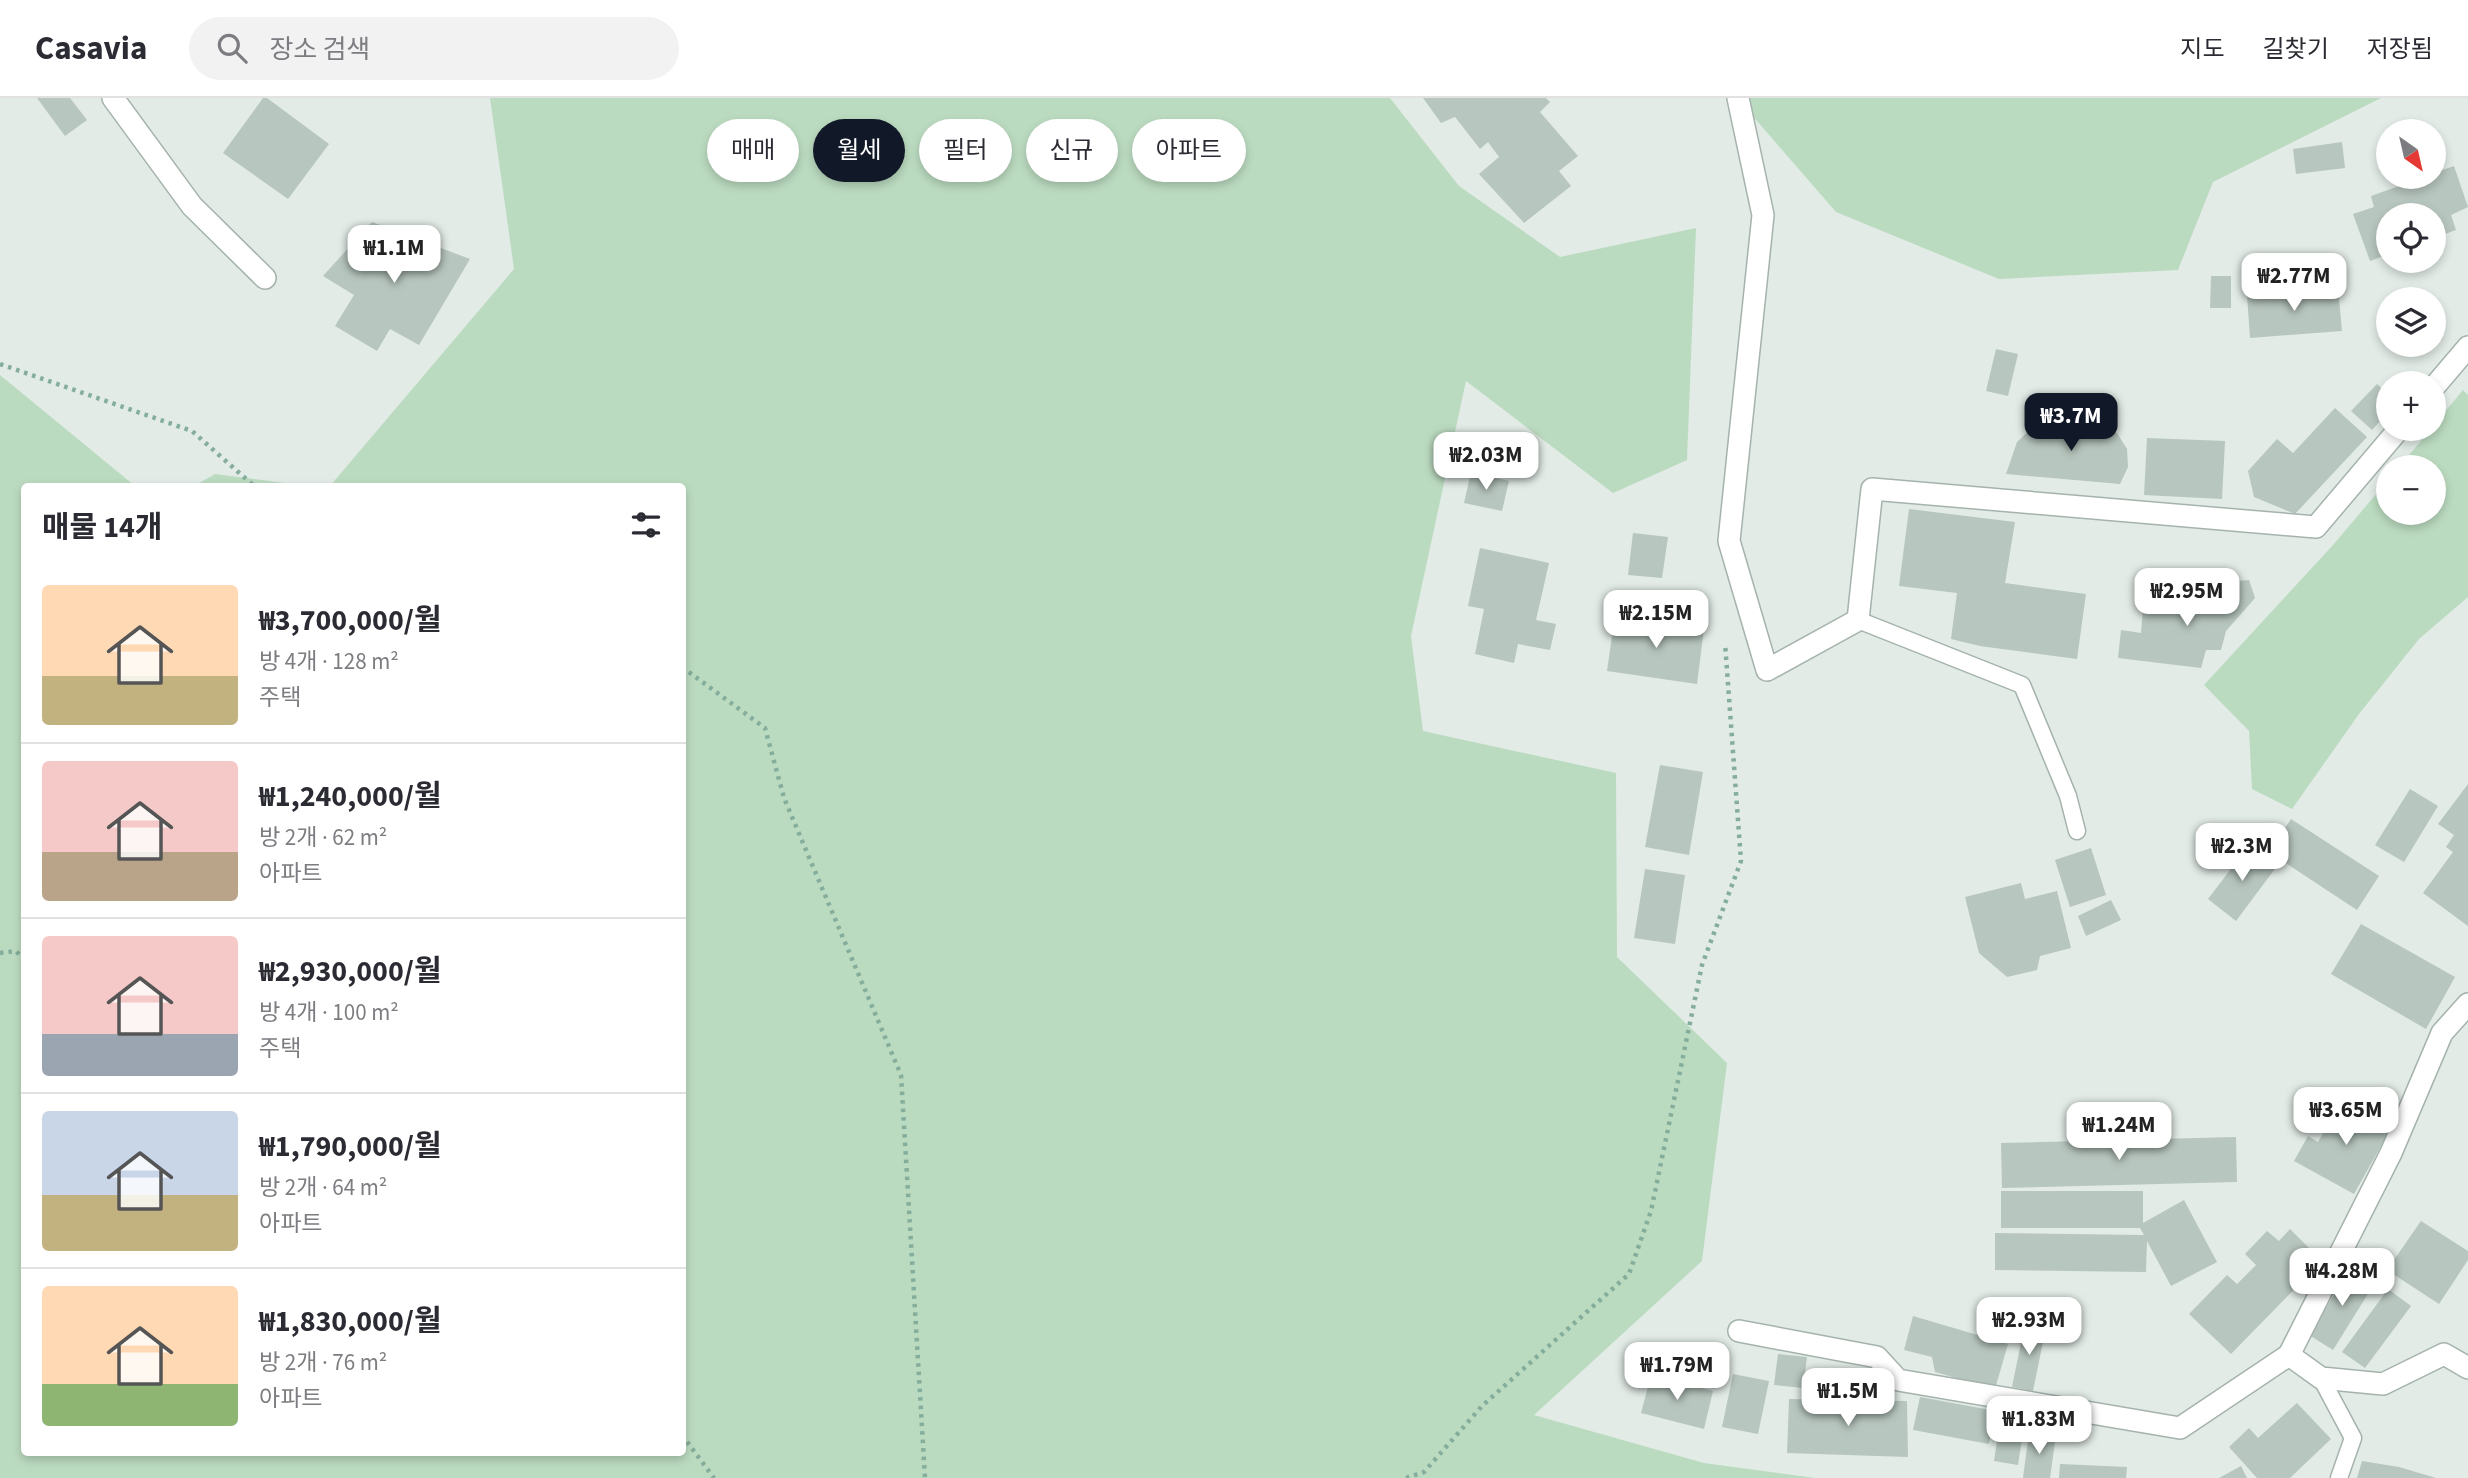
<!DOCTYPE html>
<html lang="ko">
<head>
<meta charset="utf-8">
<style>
	body { margin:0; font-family:"Source Sans 3","Noto Sans KR",sans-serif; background:#f2f2f3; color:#2b2b33; height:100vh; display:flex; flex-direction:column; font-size:26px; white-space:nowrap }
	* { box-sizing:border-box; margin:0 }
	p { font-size:23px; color:#7c7c81 }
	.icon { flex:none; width:38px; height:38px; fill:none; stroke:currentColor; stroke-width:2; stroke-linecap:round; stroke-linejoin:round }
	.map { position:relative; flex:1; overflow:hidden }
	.sheet { position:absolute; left:21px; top:385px; width:665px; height:973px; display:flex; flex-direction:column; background:#fff; border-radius:7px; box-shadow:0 4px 10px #0003 }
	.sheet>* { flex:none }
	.banner { position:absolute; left:707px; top:21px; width:665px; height:63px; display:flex; gap:14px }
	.needle { width:46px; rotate:146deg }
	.fabs { position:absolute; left:2376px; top:21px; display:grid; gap:14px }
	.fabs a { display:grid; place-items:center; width:70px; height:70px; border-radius:50%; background:#fff; box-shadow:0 4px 10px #0003; font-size:35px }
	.price { position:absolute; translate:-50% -60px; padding:0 16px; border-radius:14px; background:#fff; color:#222; font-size:23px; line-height:46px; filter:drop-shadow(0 2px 4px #0008) }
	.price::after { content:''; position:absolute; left:50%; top:42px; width:21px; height:16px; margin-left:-10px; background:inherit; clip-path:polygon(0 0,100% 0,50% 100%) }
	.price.active { background:#111827; color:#fff }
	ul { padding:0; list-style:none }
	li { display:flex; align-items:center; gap:21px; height:175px; padding:0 21px }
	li+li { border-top:2px solid #e1e1e2 }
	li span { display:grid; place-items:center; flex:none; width:196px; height:140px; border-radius:7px; color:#555 }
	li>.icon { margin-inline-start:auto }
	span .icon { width:84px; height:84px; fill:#fffc; stroke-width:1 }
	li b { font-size:30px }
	h2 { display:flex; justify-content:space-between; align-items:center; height:84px; padding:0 21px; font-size:30px }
	.tag { padding:0 24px; border-radius:32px; background:#fff; box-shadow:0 4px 10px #0003; font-size:24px; line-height:63px }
	.tag.active { background:#111827; color:#fff }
	header { display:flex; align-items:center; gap:42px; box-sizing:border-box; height:98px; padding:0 35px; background:#fff; border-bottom:2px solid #e1e1e2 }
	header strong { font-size:33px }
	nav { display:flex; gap:38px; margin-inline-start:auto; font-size:24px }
	.search { width:490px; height:63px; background:#f2f2f3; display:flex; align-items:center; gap:18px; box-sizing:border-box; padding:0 24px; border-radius:38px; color:#7c7c81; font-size:26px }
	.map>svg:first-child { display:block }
</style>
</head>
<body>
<header>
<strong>Casavia</strong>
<div class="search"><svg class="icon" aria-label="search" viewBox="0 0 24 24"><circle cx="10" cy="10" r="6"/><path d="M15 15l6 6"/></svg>장소 검색</div>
<nav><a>지도</a><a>길찾기</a><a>저장됨</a></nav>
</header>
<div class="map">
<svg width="2468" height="1380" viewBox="0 0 2468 1380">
	<rect width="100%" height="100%" fill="#e2ebe6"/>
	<g fill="#bbdbc0">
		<path d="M 490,0 L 1390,0 L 1459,88 L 1560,159 L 1696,130 L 1687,362 L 1613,395 L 1466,283 L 1411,538 L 1423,633 L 1616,675 L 1617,859 L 1727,965 L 1702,1163 L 1534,1317 L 1704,1365 L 1815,1380 L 0,1380 L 0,277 L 135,388 L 24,388 L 24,1354 L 682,1354 L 682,388 L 330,388 L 514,171 Z"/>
		<path d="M 1737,0 L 2381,0 L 2213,84 L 2178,172 L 1999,181 L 1836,114 Z"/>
		<path d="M 2463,292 L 2468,297 L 2468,499 L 2419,541 L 2359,616 L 2292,711 L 2252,691 L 2249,633 L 2204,587 L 2333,447 L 2389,381 L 2389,415 L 2434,415 L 2434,369 L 2399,369 L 2431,331 L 2434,331 L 2434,327 Z"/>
		<path d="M 215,376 L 308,388 L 194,388 Z"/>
	</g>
	<g fill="#b7c6be">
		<path d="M 37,0 L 70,0 L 87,22 L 65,38 Z"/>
		<path d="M 263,0 L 267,0 L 329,46 L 288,101 L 223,55 Z"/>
		<path d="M 1423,0 L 1546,0 L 1550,4 L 1540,14 L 1578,58 L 1559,73 L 1571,88 L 1524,125 L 1479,76 L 1499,59 L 1488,44 L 1480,51 L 1455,19 L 1441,25 Z"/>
		<path d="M 2342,44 L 2345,70 L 2296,76 L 2293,51 Z"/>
		<path d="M 2454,68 L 2468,109 L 2451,117 L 2456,132 L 2434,140 L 2434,117 L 2389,117 L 2389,156 L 2370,163 L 2353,116 L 2374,109 L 2371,98 L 2424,79 L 2434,79 L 2434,75 Z"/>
		<path d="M 372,124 L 470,161 L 419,247 L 390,231 L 377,253 L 335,228 L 354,197 L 323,178 Z"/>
		<path d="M 2211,178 L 2231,178 L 2231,210 L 2210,210 Z"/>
		<path d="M 2338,189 L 2342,233 L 2250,240 L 2247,197 Z"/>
		<path d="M 1996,251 L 2018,256 L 2008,298 L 1986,293 Z"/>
		<path d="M 2377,286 L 2389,297 L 2389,313 L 2372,332 L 2351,313 Z"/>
		<path d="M 2335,310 L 2367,339 L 2295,416 L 2254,399 L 2248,373 L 2277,341 L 2293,355 Z"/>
		<path d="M 2069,320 L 2093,326 L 2117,335 L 2127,351 L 2128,369 L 2120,386 L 2006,376 L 2017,344 L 2035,327 Z"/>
		<path d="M 2147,340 L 2225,343 L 2222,401 L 2144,397 Z"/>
		<path d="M 1471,374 L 1509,383 L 1502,413 L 1464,405 Z"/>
		<path d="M 1909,411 L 2015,424 L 2005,485 L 2086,496 L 2077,561 L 1980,548 L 1951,541 L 1957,495 L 1899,488 Z"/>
		<path d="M 1633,435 L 1668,439 L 1662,480 L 1628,477 Z"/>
		<path d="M 1480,450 L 1549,465 L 1536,522 L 1556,526 L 1550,552 L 1518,546 L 1514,565 L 1475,556 L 1484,511 L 1468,508 Z"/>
		<path d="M 2249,482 L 2255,500 L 2226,533 L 2221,552 L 2206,552 L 2201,570 L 2118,560 L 2121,532 L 2141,535 L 2143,509 L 2184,515 L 2189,500 L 2207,500 L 2222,484 Z"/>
		<path d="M 1615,517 L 1704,531 L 1697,586 L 1607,573 Z"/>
		<path d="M 1660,667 L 1703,674 L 1689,757 L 1645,749 Z"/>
		<path d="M 2468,686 L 2468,828 L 2423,795 L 2453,754 L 2446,749 L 2454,737 L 2438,726 Z"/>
		<path d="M 2410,691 L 2438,708 L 2404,764 L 2375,747 Z"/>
		<path d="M 2291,721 L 2379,778 L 2357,812 L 2269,754 Z"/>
		<path d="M 2249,747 L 2277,768 L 2236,823 L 2208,801 Z"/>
		<path d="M 2091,750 L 2106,797 L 2070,809 L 2055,762 Z"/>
		<path d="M 1645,771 L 1685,777 L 1675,846 L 1634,840 Z"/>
		<path d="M 2021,785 L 2025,801 L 2057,793 L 2071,850 L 2040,858 L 2037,872 L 2007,879 L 1979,855 L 1965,799 Z"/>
		<path d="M 2111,802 L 2121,822 L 2086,838 L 2078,818 Z"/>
		<path d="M 2361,826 L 2455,879 L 2426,931 L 2331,876 Z"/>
		<path d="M 2357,1004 L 2394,1025 L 2354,1096 L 2294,1063 L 2308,1038 L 2318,1044 L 2337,1011 L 2349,1018 Z"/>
		<path d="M 2236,1039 L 2237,1084 L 2002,1090 L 2001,1045 Z"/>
		<path d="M 2001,1093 L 2143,1093 L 2143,1125 L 2184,1102 L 2217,1164 L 2171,1188 L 2147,1143 L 2146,1174 L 1995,1172 L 1995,1135 L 2144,1137 L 2140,1130 L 2001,1130 Z"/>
		<path d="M 2421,1123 L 2468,1153 L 2468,1162 L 2439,1206 L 2387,1172 Z"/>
		<path d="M 2290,1131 L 2322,1163 L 2231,1256 L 2189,1216 L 2227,1177 L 2237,1186 L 2256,1167 L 2245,1156 L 2267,1133 L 2279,1143 Z"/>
		<path d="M 2352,1168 L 2376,1183 L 2333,1252 L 2309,1237 Z"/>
		<path d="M 2388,1191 L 2411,1208 L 2365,1270 L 2342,1254 Z"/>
		<path d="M 1913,1218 L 2008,1246 L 1995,1291 L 1935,1274 L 1932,1259 L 1904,1252 Z"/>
		<path d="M 2025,1225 L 2046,1229 L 2033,1293 L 2012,1289 Z"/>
		<path d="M 1778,1256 L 1807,1259 L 1803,1290 L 1774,1287 Z"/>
		<path d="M 1733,1276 L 1769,1283 L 1758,1336 L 1722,1329 Z"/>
		<path d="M 1651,1277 L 1713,1293 L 1704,1331 L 1641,1315 Z"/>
		<path d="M 1920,1299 L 1996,1313 L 1989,1346 L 1913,1332 Z"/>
		<path d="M 1789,1301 L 1907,1303 L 1908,1359 L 1787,1355 Z"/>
		<path d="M 2297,1305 L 2331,1341 L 2290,1380 L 2257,1380 L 2229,1349 L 2249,1330 L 2258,1340 Z"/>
		<path d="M 2001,1317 L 2025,1321 L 2018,1367 L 1994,1363 Z"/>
		<path d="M 2029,1334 L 2056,1337 L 2050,1380 L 2023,1380 Z"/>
		<path d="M 2362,1363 L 2399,1369 L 2436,1380 L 2357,1380 Z"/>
		<path d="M 2060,1366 L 2127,1369 L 2126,1380 L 2059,1380 Z"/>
		<path d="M 2241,1368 L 2247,1380 L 2219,1380 Z"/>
	</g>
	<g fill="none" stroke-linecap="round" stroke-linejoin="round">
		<g stroke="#a5b3ac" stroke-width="19">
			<g id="service">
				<path d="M 1858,522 L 2022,587 L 2068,698 L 2077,733"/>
				<path d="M 2321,1280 L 2353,1340 L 2339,1380"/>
			</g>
		</g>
		<g stroke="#a5b3ac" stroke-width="24">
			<g id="minor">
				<path d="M 113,0 L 192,108 L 265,180"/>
				<path d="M 1738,0 L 1763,117 L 1729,443 L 1767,572 L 1858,522 L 1872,391 L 2316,429 L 2399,331"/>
				<path d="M 2434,289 L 2468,249"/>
				<path d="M 2468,906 L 2442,935 L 2391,1055 L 2289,1257 L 2321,1280 L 2383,1286 L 2444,1256 L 2468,1270"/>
				<path d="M 1739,1233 L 1877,1259 L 1898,1282 L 2180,1330 L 2289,1257"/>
			</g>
		</g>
		<g stroke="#84ad9b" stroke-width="4.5" stroke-dasharray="3.5 5" stroke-linecap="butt">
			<path d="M 0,266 L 192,333 L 254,388"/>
			<path d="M 682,569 L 765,630 L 784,700 L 901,977 L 925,1380"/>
			<path d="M 0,855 L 16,853 L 24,862"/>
			<path d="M 682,1337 L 714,1380"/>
			<path d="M 1406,1380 L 1424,1374 L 1482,1308 L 1629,1176 L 1651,1113 L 1702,867 L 1741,763 L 1725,545"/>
		</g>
		<use href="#service" stroke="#fff" stroke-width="16"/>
		<use href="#minor" stroke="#fff" stroke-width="21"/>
	</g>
</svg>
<div class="fabs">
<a><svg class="needle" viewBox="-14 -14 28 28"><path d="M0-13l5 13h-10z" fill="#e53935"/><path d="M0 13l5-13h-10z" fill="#7c7c81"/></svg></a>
<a><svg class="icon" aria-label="locate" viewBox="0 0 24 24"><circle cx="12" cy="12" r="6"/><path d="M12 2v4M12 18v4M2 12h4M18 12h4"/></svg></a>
<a><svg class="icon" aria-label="layers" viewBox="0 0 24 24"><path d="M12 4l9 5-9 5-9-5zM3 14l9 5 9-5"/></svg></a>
<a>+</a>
<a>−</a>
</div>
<b class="price" style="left:394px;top:187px">₩1.1M</b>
<b class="price" style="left:2294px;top:215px">₩2.77M</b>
<b class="price active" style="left:2071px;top:355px">₩3.7M</b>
<b class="price" style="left:1486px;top:394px">₩2.03M</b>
<b class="price" style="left:2187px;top:530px">₩2.95M</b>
<b class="price" style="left:1656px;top:552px">₩2.15M</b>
<b class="price" style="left:2242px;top:785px">₩2.3M</b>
<b class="price" style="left:2346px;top:1049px">₩3.65M</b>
<b class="price" style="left:2119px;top:1064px">₩1.24M</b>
<b class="price" style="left:2342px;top:1210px">₩4.28M</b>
<b class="price" style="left:2029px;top:1259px">₩2.93M</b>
<b class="price" style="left:1677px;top:1304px">₩1.79M</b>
<b class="price" style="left:1848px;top:1330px">₩1.5M</b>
<b class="price" style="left:2039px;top:1358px">₩1.83M</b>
<div class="banner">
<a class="tag">매매</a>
<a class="tag active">월세</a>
<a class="tag">필터</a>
<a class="tag">신규</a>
<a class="tag">아파트</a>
</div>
<section class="sheet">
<h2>매물 14개<svg class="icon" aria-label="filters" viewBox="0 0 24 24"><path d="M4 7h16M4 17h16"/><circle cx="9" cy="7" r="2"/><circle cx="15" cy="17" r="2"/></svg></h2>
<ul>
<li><span style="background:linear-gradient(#ffd9b3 65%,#c2b280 0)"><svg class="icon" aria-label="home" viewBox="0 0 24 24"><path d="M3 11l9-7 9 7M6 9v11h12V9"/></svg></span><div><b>₩3,700,000/월</b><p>방 4개 · 128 m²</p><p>주택</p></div></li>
<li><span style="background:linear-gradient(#f6c9c9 65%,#b9a48a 0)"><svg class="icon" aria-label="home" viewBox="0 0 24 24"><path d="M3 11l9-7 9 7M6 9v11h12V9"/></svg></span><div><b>₩1,240,000/월</b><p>방 2개 · 62 m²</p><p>아파트</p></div></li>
<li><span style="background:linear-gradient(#f6c9c9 70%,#9aa5b1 0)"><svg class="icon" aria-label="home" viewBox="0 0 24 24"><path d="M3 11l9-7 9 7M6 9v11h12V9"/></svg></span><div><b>₩2,930,000/월</b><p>방 4개 · 100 m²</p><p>주택</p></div></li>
<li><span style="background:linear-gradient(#c9d6e8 60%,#c2b280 0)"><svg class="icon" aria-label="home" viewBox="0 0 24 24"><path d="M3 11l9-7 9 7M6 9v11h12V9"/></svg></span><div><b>₩1,790,000/월</b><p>방 2개 · 64 m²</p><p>아파트</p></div></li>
<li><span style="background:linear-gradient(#ffd9b3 70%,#8fb573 0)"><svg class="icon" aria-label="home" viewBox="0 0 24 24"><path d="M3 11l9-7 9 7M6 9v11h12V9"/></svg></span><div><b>₩1,830,000/월</b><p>방 2개 · 76 m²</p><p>아파트</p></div></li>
</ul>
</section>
</div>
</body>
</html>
